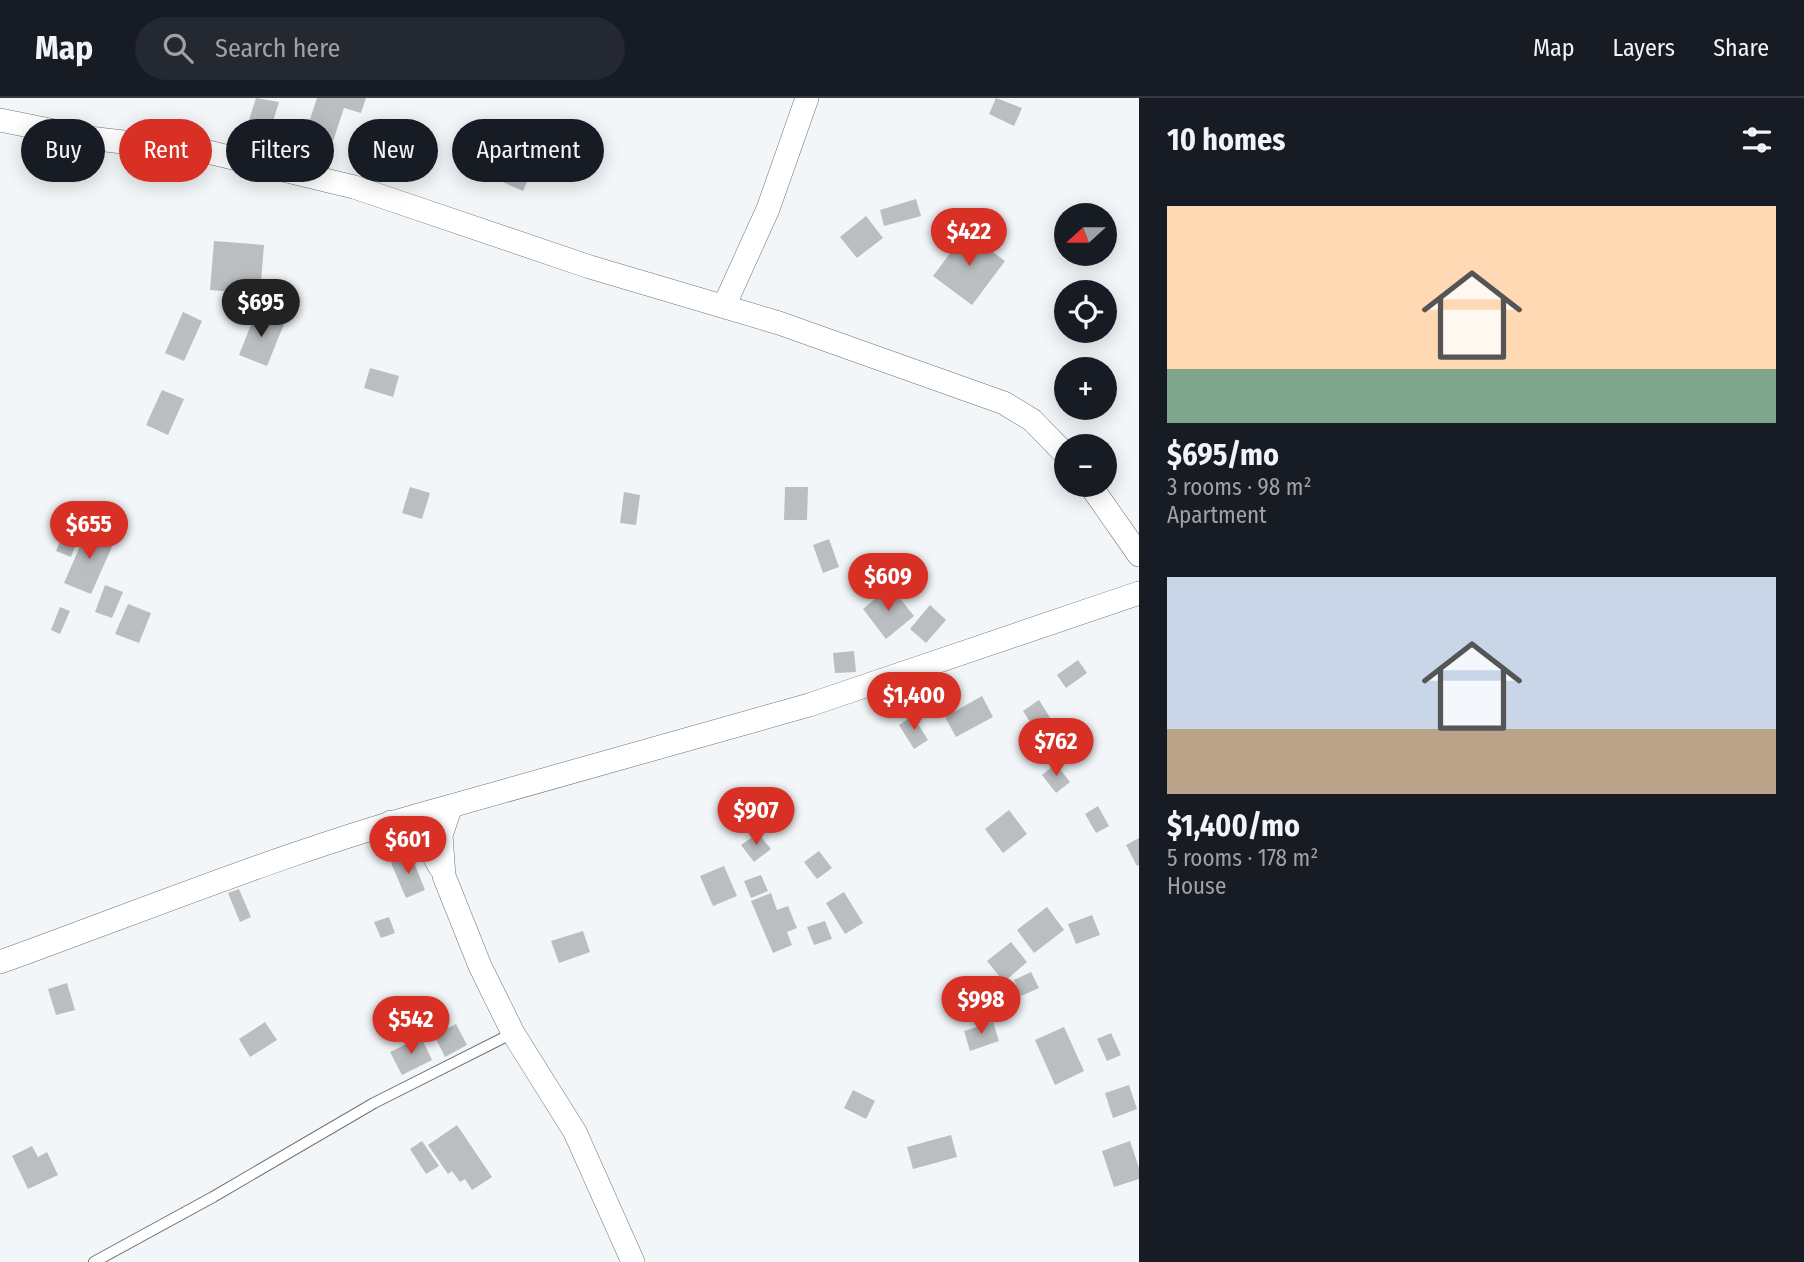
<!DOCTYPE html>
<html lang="en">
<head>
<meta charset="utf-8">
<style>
	body { margin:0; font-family:"Fira Sans Condensed",sans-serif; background:#242831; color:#f1f3f6; height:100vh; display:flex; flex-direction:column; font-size:26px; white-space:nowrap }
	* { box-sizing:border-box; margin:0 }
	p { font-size:23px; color:#9ea1a6 }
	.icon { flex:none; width:38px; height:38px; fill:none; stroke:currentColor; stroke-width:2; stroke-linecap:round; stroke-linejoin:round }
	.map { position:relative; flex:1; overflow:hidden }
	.side { display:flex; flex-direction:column; background:#171b24; width:665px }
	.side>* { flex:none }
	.top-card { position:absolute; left:21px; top:21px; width:665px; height:63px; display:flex; gap:14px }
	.needle { width:46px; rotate:249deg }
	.buttons { position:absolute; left:1054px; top:105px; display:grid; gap:14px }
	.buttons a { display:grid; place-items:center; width:63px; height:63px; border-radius:50%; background:#171b24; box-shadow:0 4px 18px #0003; font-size:35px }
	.price { position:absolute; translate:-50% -60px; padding:0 16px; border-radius:24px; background:#d93025; color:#fff; font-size:23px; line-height:46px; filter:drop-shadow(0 2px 4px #0008) }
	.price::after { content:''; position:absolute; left:50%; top:42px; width:21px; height:16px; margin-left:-10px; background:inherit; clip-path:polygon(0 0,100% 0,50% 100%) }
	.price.on { background:#222; color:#fff }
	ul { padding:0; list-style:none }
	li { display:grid; align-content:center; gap:14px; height:371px; padding:0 28px }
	li span { display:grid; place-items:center; height:217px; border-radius:0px; color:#555 }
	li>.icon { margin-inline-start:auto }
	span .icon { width:126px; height:126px; fill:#fffc; stroke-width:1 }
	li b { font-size:30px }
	h2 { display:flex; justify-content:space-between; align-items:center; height:84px; padding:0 28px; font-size:30px }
	.pill { padding:0 24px; border-radius:32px; background:#171b24; box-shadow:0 4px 18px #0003; font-size:24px; line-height:63px }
	.pill.on { background:#d93025; color:#fff }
	header { display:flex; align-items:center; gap:42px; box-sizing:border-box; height:98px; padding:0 35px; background:#171b24; border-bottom:2px solid #363941 }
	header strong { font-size:33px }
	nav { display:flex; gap:38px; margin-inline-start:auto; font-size:24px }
	.search { width:490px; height:63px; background:#242831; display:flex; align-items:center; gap:18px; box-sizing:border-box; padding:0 24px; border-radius:38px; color:#9ea1a6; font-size:26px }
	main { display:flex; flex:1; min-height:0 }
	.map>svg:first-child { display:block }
</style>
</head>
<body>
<header>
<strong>Map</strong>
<div class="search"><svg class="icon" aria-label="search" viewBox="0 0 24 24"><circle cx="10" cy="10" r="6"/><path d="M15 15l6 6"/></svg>Search here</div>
<nav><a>Map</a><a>Layers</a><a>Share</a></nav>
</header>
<main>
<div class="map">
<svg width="1139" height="1164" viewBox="0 0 1139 1164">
	<rect width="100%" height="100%" fill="#f2f6f8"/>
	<g fill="#babec0">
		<path d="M 256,0 L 279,4 L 269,36 L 247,28 Z"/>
		<path d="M 317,0 L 366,0 L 361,15 L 344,10 L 333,43 L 306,33 Z"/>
		<path d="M 996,0 L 1022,10 L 1014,28 L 989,16 Z"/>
		<path d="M 511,28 L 545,43 L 523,93 L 489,78 L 494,67 L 484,62 L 492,43 L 502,48 Z"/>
		<path d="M 284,35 L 300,41 L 295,56 L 279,51 Z"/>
		<path d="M 916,101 L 921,118 L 884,128 L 880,112 Z"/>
		<path d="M 866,118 L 883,140 L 857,160 L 840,139 Z"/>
		<path d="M 966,134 L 1005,163 L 972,207 L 933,178 Z"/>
		<path d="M 214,143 L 264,147 L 260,196 L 210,192 Z"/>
		<path d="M 183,214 L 202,223 L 184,263 L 165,255 Z"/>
		<path d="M 256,214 L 284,226 L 267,268 L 239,257 Z"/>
		<path d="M 370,270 L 399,278 L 393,299 L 364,290 Z"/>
		<path d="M 162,292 L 184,301 L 168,337 L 146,327 Z"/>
		<path d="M 410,389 L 430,395 L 422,421 L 402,415 Z"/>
		<path d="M 785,389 L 808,389 L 807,422 L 784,422 Z"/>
		<path d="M 624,394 L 640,397 L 636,427 L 620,425 Z"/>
		<path d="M 88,430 L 115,442 L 91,496 L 64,485 Z"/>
		<path d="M 63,436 L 78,441 L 71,459 L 56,453 Z"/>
		<path d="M 829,441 L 839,469 L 823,475 L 813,447 Z"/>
		<path d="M 105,487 L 123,494 L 112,520 L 95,514 Z"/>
		<path d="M 890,488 L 914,518 L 886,541 L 863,511 Z"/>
		<path d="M 128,506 L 151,515 L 139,545 L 115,536 Z"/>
		<path d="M 930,507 L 946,522 L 926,545 L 910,531 Z"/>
		<path d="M 60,509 L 70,513 L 60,536 L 51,532 Z"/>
		<path d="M 854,553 L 856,574 L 835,575 L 833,555 Z"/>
		<path d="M 1078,562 L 1087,575 L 1066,590 L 1057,577 Z"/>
		<path d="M 982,598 L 993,619 L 956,639 L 945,619 Z"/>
		<path d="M 1039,602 L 1052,623 L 1036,633 L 1023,613 Z"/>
		<path d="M 913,618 L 928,642 L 914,651 L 899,627 Z"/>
		<path d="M 1056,666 L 1070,684 L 1056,695 L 1042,677 Z"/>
		<path d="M 1098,708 L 1109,728 L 1096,735 L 1085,716 Z"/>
		<path d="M 1009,712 L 1027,736 L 1003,755 L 985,731 Z"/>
		<path d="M 758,735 L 771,751 L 754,764 L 741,747 Z"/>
		<path d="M 1139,740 L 1139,767 L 1137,768 L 1126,747 Z"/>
		<path d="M 819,753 L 832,770 L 817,781 L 804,764 Z"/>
		<path d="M 411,757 L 425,792 L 406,800 L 391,765 Z"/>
		<path d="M 724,768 L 737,798 L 713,808 L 700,778 Z"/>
		<path d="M 761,777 L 768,793 L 751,800 L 744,783 Z"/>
		<path d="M 239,791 L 251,819 L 240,824 L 228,795 Z"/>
		<path d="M 844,794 L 863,825 L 845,836 L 826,805 Z"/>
		<path d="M 771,795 L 777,812 L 788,808 L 797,830 L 787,834 L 792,847 L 773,855 L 751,803 Z"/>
		<path d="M 1047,809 L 1064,832 L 1034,855 L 1017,832 Z"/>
		<path d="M 1092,817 L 1100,837 L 1076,846 L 1068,826 Z"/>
		<path d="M 389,819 L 395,835 L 381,840 L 374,824 Z"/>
		<path d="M 825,823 L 832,841 L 814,847 L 807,829 Z"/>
		<path d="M 583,833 L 590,854 L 559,865 L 551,843 Z"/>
		<path d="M 1011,844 L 1027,864 L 1004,884 L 987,863 Z"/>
		<path d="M 1031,874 L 1039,890 L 1021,898 L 1014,882 Z"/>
		<path d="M 67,885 L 75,912 L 56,917 L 48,891 Z"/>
		<path d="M 265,924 L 277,942 L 250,959 L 239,941 Z"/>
		<path d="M 993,924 L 999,943 L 970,953 L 964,933 Z"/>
		<path d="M 456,926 L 467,947 L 445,959 L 434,937 Z"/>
		<path d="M 1064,929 L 1084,973 L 1055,987 L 1035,942 Z"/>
		<path d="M 1111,935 L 1121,957 L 1107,963 L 1097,941 Z"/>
		<path d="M 421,939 L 432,962 L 402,977 L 390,954 Z"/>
		<path d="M 1129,987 L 1137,1011 L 1113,1020 L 1105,995 Z"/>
		<path d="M 853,992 L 875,1003 L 866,1021 L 844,1010 Z"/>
		<path d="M 457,1027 L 492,1079 L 472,1092 L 465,1081 L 460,1084 L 452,1073 L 448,1076 L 428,1047 Z"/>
		<path d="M 951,1037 L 957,1059 L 913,1071 L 907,1049 Z"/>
		<path d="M 422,1043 L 439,1068 L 426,1076 L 410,1051 Z"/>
		<path d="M 1130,1043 L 1139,1070 L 1139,1081 L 1114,1089 L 1102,1053 Z"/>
		<path d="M 32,1048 L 38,1059 L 47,1054 L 58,1077 L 28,1091 L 12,1058 Z"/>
	</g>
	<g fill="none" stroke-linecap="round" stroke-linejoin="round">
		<g stroke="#707375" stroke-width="12">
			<path id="lane" d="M 94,1164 L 213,1099 L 374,1005 L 513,935"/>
		</g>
		<g stroke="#707375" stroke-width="24">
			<g id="street">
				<path d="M 0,22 L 89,40 L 208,54 L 354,89 L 590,169 L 779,225 L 1004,305 L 1032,322 L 1066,357"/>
				<path d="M 724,208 L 768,111 L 807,0"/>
				<path d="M 1090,387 L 1139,457"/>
				<path d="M 391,724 L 425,743 L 440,769"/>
				<path d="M 0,864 C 150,810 297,749 451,708"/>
				<path d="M 633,1164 L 575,1034 L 513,935 L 480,868 L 444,778 L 441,737 L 451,708 L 809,607 L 1139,495"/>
			</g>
		</g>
		<use href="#lane" stroke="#fff" stroke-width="10"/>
		<use href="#street" stroke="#fff" stroke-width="23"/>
	</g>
</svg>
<div class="buttons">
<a><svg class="needle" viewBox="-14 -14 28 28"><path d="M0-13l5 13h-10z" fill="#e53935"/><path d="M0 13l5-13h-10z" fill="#9ea1a6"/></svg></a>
<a><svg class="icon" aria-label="locate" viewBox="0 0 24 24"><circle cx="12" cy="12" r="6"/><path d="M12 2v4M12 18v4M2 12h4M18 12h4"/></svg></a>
<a>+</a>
<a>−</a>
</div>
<b class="price" style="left:969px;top:170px">$422</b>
<b class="price on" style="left:261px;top:241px">$695</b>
<b class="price" style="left:89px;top:463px">$655</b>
<b class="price" style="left:888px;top:515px">$609</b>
<b class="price" style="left:914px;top:634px">$1,400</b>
<b class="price" style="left:1056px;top:680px">$762</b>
<b class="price" style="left:756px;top:749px">$907</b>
<b class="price" style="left:408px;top:778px">$601</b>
<b class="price" style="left:981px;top:938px">$998</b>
<b class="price" style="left:411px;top:958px">$542</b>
<div class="top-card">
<a class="pill">Buy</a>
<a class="pill on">Rent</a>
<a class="pill">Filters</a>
<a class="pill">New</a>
<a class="pill">Apartment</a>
</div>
</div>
<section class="side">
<h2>10 homes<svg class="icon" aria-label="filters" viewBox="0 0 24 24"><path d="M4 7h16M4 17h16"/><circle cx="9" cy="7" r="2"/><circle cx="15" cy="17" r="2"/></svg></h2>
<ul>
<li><span style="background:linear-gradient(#ffd9b3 75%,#7fa58c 0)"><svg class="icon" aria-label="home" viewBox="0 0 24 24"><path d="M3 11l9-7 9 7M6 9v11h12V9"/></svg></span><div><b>$695/mo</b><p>3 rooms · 98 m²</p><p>Apartment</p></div></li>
<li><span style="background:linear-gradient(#c9d6e8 70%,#b9a48a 0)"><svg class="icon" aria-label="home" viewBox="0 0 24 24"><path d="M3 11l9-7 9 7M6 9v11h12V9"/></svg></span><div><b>$1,400/mo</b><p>5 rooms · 178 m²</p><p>House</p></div></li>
</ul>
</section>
</main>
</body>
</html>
